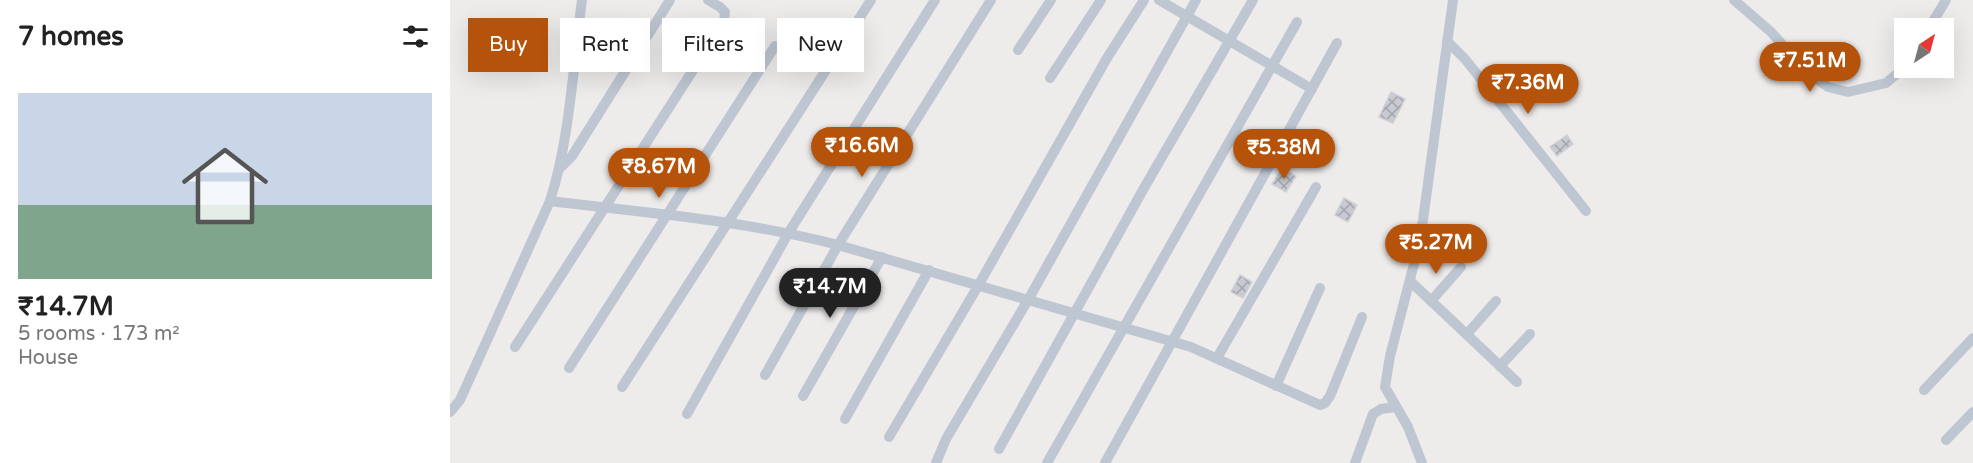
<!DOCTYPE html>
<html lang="en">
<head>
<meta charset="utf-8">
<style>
	body { margin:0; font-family:"Varela Round",sans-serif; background:#f2f2f2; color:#222; height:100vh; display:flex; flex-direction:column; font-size:22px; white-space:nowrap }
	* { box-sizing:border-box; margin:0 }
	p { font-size:20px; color:#767676 }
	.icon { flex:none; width:33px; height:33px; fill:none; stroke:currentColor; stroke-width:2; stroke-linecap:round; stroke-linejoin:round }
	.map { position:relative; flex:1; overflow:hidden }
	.side { display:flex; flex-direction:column; background:#fff; width:450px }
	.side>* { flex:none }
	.banner { position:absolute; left:18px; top:18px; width:570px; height:54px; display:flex; gap:12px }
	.needle { width:39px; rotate:36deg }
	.controls { position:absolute; left:1444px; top:18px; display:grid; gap:12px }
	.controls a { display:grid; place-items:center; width:60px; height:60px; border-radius:0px; background:#fff; box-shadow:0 6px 24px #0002; font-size:30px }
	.price { position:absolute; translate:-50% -51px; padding:0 14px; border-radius:21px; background:#b45309; color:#fff; font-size:20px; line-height:39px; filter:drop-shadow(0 2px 3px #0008) }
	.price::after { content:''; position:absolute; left:50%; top:36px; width:18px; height:14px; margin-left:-9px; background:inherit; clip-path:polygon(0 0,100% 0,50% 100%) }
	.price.active { background:#222; color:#fff }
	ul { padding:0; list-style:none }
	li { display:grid; align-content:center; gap:12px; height:318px; padding:0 18px }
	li+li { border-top:2px solid #e0e0e0 }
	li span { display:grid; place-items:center; height:186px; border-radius:0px; color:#555 }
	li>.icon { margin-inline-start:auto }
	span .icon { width:108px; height:108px; fill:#fffc; stroke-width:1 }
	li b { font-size:26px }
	h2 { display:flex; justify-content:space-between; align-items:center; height:72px; padding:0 18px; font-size:26px }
	.tag { padding:0 21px; border-radius:0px; background:#fff; box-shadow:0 6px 24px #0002; font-size:21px; line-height:54px }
	.tag.active { background:#b45309; color:#fff }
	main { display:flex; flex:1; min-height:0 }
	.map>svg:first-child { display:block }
</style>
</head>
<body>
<main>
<section class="side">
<h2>7 homes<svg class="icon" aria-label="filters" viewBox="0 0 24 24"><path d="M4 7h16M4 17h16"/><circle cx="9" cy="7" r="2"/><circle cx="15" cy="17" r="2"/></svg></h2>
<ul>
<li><span style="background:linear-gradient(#c9d6e8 60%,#7fa58c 0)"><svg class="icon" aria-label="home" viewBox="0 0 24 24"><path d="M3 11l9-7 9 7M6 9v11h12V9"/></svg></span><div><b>₹14.7M</b><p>5 rooms · 173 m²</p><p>House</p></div></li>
</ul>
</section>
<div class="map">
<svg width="1523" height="463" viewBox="0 0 1523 463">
	<defs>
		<pattern id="building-cross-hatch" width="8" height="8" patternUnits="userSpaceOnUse" patternTransform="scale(1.5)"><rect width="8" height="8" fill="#c8c9d1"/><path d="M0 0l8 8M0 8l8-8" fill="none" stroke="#a4a5ac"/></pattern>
	</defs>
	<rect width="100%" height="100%" fill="#eeebeb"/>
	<g fill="url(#building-cross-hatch)" stroke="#cfd1d7" stroke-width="1.5">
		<path d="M 941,92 L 955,99 L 943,123 L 929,117 Z"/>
		<path d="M 1117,135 L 1123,144 L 1107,156 L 1100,147 Z"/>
		<path d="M 832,168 L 846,176 L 836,192 L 822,184 Z"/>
		<path d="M 894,198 L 907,205 L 898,222 L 885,215 Z"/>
		<path d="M 790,275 L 802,282 L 793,298 L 781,292 Z"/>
	</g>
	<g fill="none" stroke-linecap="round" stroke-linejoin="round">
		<g stroke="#bec6d1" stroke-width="10">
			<path d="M 709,0 L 862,89"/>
			<path d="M 1284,0 L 1321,32 L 1358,73 L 1378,87 L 1398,92 L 1436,83 L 1455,67"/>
			<path d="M 1479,28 L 1496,0"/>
			<path d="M 997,41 L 1015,59 L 1136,211"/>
			<path d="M 568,50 L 601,0"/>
			<path d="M 600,78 L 651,0"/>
			<path d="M 110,168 L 122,156 L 220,0"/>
			<path d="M 100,201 C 197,213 293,220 388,245 L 741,347 L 870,405 L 875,403 L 880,396 L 912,317"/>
			<path d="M 960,281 L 1067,382"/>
			<path d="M 981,301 L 1011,267"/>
			<path d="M 1017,334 L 1046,301"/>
			<path d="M 65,347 L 274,22 L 275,12 L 270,7 L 258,0"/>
			<path d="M 767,358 L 866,187"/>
			<path d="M 1050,366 L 1080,334"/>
			<path d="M 119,368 L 325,46"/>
			<path d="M 315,375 L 388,245 L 541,0"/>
			<path d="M 826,386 L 870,288"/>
			<path d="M 172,387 L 421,0"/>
			<path d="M 1474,390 L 1523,338"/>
			<path d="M 353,396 L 432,257"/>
			<path d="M 0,412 L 10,400 L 100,201 C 120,138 123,66 132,0"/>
			<path d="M 237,414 L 339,232 L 485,0"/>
			<path d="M 395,419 L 479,270"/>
			<path d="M 439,437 L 528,286 L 657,58 L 694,0"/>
			<path d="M 1496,440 L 1523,412"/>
			<path d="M 549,449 L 694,188 L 803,0"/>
			<path d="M 486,463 L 496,439 L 578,300 L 746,0"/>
			<path d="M 597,463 L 847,22"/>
			<path d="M 655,463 L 887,43"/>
			<path d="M 905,463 L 923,414 L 931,409 L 946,407"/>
			<path d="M 972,463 L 958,427 L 935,387 L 940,356 L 965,260 L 973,220 L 1003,0"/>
		</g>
	</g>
</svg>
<div class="controls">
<a><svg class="needle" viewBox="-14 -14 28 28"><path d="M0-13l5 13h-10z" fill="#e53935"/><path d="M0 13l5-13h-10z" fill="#767676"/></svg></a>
</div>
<b class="price" style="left:1360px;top:93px">₹7.51M</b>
<b class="price" style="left:1078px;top:115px">₹7.36M</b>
<b class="price" style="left:412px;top:178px">₹16.6M</b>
<b class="price" style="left:834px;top:180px">₹5.38M</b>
<b class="price" style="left:209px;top:199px">₹8.67M</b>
<b class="price" style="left:986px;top:275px">₹5.27M</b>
<b class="price active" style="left:380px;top:319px">₹14.7M</b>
<div class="banner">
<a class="tag active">Buy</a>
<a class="tag">Rent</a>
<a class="tag">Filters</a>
<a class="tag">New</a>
</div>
</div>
</main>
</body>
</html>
